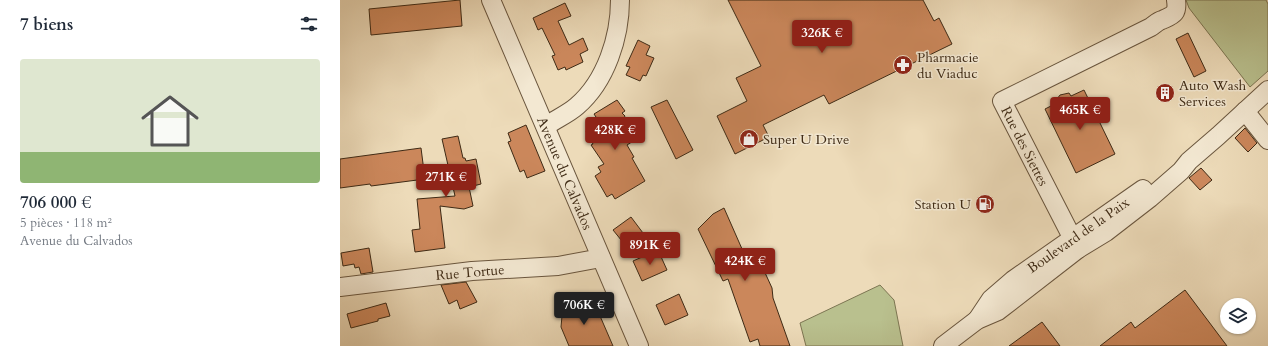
<!DOCTYPE html>
<html lang="fr">
<head>
<meta charset="utf-8">
<style>
	body { margin:0; font-family:Cardo,serif; background:#f6f6f7; color:#1f2937; height:100vh; display:flex; flex-direction:column; font-size:15px; white-space:nowrap }
	* { box-sizing:border-box; margin:0 }
	p { font-size:13px; color:#747a83 }
	.icon { flex:none; width:22px; height:22px; fill:none; stroke:currentColor; stroke-width:2; stroke-linecap:round; stroke-linejoin:round }
	.map { position:relative; flex:1; overflow:hidden }
	.drawer { display:flex; flex-direction:column; background:#fff; width:340px }
	.drawer>* { flex:none }
	.buttons { position:absolute; left:880px; top:298px; display:grid; gap:8px }
	.buttons a { display:grid; place-items:center; width:36px; height:36px; border-radius:50%; background:#fff; box-shadow:0 1px 3px #0004; font-size:20px }
	.price { position:absolute; translate:-50% -34px; padding:0 9px; border-radius:4px; background:#8f2418; color:#fff; font-size:13px; line-height:26px; filter:drop-shadow(0 1px 2px #0008) }
	.price::after { content:''; position:absolute; left:50%; top:24px; width:12px; height:9px; margin-left:-6px; background:inherit; clip-path:polygon(0 0,100% 0,50% 100%) }
	.price.current { background:#222; color:#fff }
	ul { padding:0; list-style:none }
	li { display:grid; align-content:center; gap:8px; height:212px; padding:0 20px }
	li+li { border-top:1px solid #e0e1e3 }
	li span { display:grid; place-items:center; height:124px; border-radius:4px; color:#555 }
	li>.icon { margin-inline-start:auto }
	span .icon { width:72px; height:72px; fill:#fffc; stroke-width:1 }
	li b { font-size:17px }
	h2 { display:flex; justify-content:space-between; align-items:center; height:48px; padding:0 20px; font-size:17px }
	main { display:flex; flex:1; min-height:0 }
	.map>svg:first-child { display:block }
</style>
</head>
<body>
<main>
<section class="drawer">
<h2>7 biens<svg class="icon" aria-label="filters" viewBox="0 0 24 24"><path d="M4 7h16M4 17h16"/><circle cx="9" cy="7" r="2"/><circle cx="15" cy="17" r="2"/></svg></h2>
<ul>
<li><span style="background:linear-gradient(#dfe7d0 75%,#8fb573 0)"><svg class="icon" aria-label="home" viewBox="0 0 24 24"><path d="M3 11l9-7 9 7M6 9v11h12V9"/></svg></span><div><b>706 000 €</b><p>5 pièces · 118 m²</p><p>Avenue du Calvados</p></div></li>
</ul>
</section>
<div class="map">
<svg width="928" height="346" viewBox="0 0 928 346">
	<rect width="100%" height="100%" fill="#eddbb9"/>
	<filter id="stains"><feTurbulence type="fractalNoise" baseFrequency=".005" numOctaves="4"/><feColorMatrix values="0 0 0 0 .2 0 0 0 0 .09 0 0 0 0 .02 0 0 0 .5 -.17"/></filter>
	<radialGradient id="worn" r=".72"><stop offset=".6" stop-color="#630" stop-opacity="0"/><stop offset="1" stop-color="#630" stop-opacity=".3"/></radialGradient>
	<g fill="#b9c08e" stroke="#7c7552">
		<path d="M 846,0 L 926,0 L 928,4 L 928,71 L 910,87 L 849,8 Z"/>
		<path d="M 540,285 L 554,300 L 563,346 L 466,346 L 460,323 Z"/>
	</g>
	<g fill="#cb875b" stroke="#3e2a15">
		<path d="M 120,0 L 122,26 L 31,35 L 29,9 Z"/>
		<path d="M 388,0 L 583,0 L 594,21 L 599,18 L 612,44 L 489,104 L 484,95 L 423,125 L 429,137 L 395,154 L 377,116 L 407,101 L 396,78 L 421,66 Z"/>
		<path d="M 225,3 L 231,16 L 218,21 L 229,45 L 243,38 L 248,50 L 240,54 L 243,62 L 226,70 L 225,67 L 218,70 L 212,56 L 215,55 L 202,28 L 198,30 L 193,18 Z"/>
		<path d="M 848,33 L 866,71 L 854,77 L 836,39 Z"/>
		<path d="M 298,40 L 310,46 L 306,55 L 314,58 L 306,76 L 303,75 L 300,81 L 286,75 L 290,67 L 286,66 Z"/>
		<path d="M 744,90 L 775,154 L 736,173 L 705,109 L 717,103 L 717,99 L 720,95 L 729,93 L 731,96 Z"/>
		<path d="M 277,100 L 285,111 L 282,113 L 285,116 L 283,120 L 286,119 L 298,138 L 287,145 L 294,157 L 292,158 L 305,181 L 275,199 L 272,194 L 267,197 L 255,176 L 261,172 L 258,167 L 264,164 L 251,145 L 253,144 L 246,131 L 252,127 L 249,122 L 256,117 L 254,114 Z"/>
		<path d="M 327,100 L 353,150 L 336,159 L 311,107 Z"/>
		<path d="M 186,125 L 205,171 L 187,178 L 184,170 L 180,172 L 168,142 L 171,141 L 168,133 Z"/>
		<path d="M 905,128 L 917,143 L 908,152 L 895,138 Z"/>
		<path d="M 118,136 L 123,158 L 125,158 L 126,161 L 136,159 L 141,184 L 129,187 L 133,206 L 124,209 L 100,206 L 105,248 L 75,252 L 72,230 L 80,229 L 77,199 L 115,196 L 102,139 Z"/>
		<path d="M 81,148 L 85,179 L 31,186 L 30,184 L 0,188 L 0,159 Z"/>
		<path d="M 861,168 L 872,180 L 860,190 L 849,178 Z"/>
		<path d="M 384,208 L 406,258 L 416,253 L 432,288 L 433,298 L 450,346 L 420,346 L 418,339 L 410,342 L 388,279 L 383,281 L 358,229 L 373,214 Z"/>
		<path d="M 291,217 L 303,233 L 286,246 L 273,230 Z"/>
		<path d="M 29,248 L 33,272 L 21,274 L 19,267 L 15,268 L 14,264 L 3,266 L 1,253 Z"/>
		<path d="M 318,250 L 327,270 L 302,281 L 293,261 Z"/>
		<path d="M 126,282 L 137,302 L 120,309 L 117,300 L 109,304 L 101,285 Z"/>
		<path d="M 845,290 L 887,346 L 760,346 L 791,322 L 795,328 Z"/>
		<path d="M 339,294 L 348,315 L 325,325 L 316,305 Z"/>
		<path d="M 228,297 L 240,301 L 241,303 L 247,304 L 257,309 L 273,346 L 229,346 L 221,327 L 222,316 L 224,312 Z"/>
		<path d="M 46,303 L 50,316 L 38,319 L 38,321 L 11,328 L 7,314 Z"/>
		<path d="M 702,322 L 720,346 L 669,346 Z"/>
	</g>
	<g fill="none" stroke-linecap="round" stroke-linejoin="round">
		<g stroke="#6a563e" stroke-width="20">
			<g id="minor">
				<path d="M 151,0 L 299,346"/>
				<path d="M 905,111 L 928,140"/>
				<path d="M 206,126 C 216,119 228,114 237,106 C 266,81 280,37 280,0"/>
				<path d="M 738,249 L 662,101 L 811,27 C 814,25 818,21 822,20 C 833,15 838,14 836,0"/>
				<path d="M 0,287 L 132,271 L 218,266 L 261,258"/>
				<path d="M 637,320 L 651,299 L 673,280 L 803,189"/>
				<path d="M 603,346 L 637,320 L 658,311 L 738,249 L 766,232 L 810,198 L 841,171 L 849,161 L 878,136 L 928,90"/>
			</g>
		</g>
		<use href="#minor" stroke="#f3e8d2" stroke-width="18"/>
	</g>
	<defs>
		<g id="pharmacy-disc" transform="scale(1)"><circle r="9.5" fill="#8f2418" stroke="#f3e8d2"/><path d="M-2-6h4v4h4v4h-4v4h-4v-4h-4v-4h4Z" fill="#fff"/></g>
		<g id="building-disc" transform="scale(1)"><circle r="9.5" fill="#8f2418" stroke="#f3e8d2"/><path d="M-4-6H4V6H1V3H-1V6H-4ZM-2.5-4.3h1.7v1.8h-1.7ZM.8-4.3h1.7v1.8H.8ZM-2.5-1h1.7V.8h-1.7ZM.8-1h1.7V.8H.8Z" fill="#fff"/></g>
		<g id="shop-disc" transform="scale(1)"><circle r="9.5" fill="#8f2418" stroke="#f3e8d2"/><path d="M-5-2.5h2.3a2.7 3.5 0 0 1 5.4 0H5L5.5 6h-11ZM-1.5-2.5h3a1.5 2.3 0 0 0-3 0Z" fill="#fff"/></g>
		<g id="fuel-disc" transform="scale(1)"><circle r="9.5" fill="#8f2418" stroke="#f3e8d2"/><path d="M-5.5-6h7V0h2V4h1.3V-2.5L3-4.5l.8-.8L6-3V5H2.5V1h-1V6h-7ZM-4.2-4.7v3.2H.2V-4.7Z" fill="#fff"/></g>
	</defs>
	<g fill-rule="evenodd">
		<use href="#pharmacy-disc" x="563" y="65"/>
		<use href="#building-disc" x="825" y="93"/>
		<use href="#shop-disc" x="409" y="139"/>
		<use href="#fuel-disc" x="645" y="204"/>
	</g>
	<g text-anchor="middle" stroke-width="3" stroke-linejoin="round" paint-order="stroke">
		<g font-size="14" fill="#3e2a15" stroke="#f3e8d2" text-anchor="start">
			<text x="577" y="62">Pharmacie<tspan x="577" dy="16">du Viaduc</tspan></text>
			<text x="839" y="90">Auto Wash<tspan x="839" dy="16">Services</tspan></text>
			<text x="423" y="144">Super U Drive</text>
			<text x="631" y="209" text-anchor="end">Station U</text>
		</g>
		<g font-size="14" fill="#3e2a15" stroke="#f3e8d2">
			<text transform="translate(685 146) rotate(63)" y="5">Rue des Siettes</text>
			<text transform="translate(225 173) rotate(67)" y="5">Avenue du Calvados</text>
			<text transform="translate(738 235) rotate(-35)" y="5">Boulevard de la Paix</text>
			<text transform="translate(130 272) rotate(-5)" y="5">Rue Tortue</text>
		</g>
	</g>
	<rect width="100%" height="100%" filter="url(#stains)"/>
	<rect width="100%" height="100%" fill="url(#worn)"/>
</svg>
<div class="buttons">
<a><svg class="icon" aria-label="layers" viewBox="0 0 24 24"><path d="M12 4l9 5-9 5-9-5zM3 14l9 5 9-5"/></svg></a>
</div>
<b class="price" style="left:482px;top:54px">326K €</b>
<b class="price" style="left:740px;top:131px">465K €</b>
<b class="price" style="left:275px;top:151px">428K €</b>
<b class="price" style="left:106px;top:198px">271K €</b>
<b class="price" style="left:310px;top:266px">891K €</b>
<b class="price" style="left:405px;top:282px">424K €</b>
<b class="price current" style="left:244px;top:326px">706K €</b>
</div>
</main>
</body>
</html>
